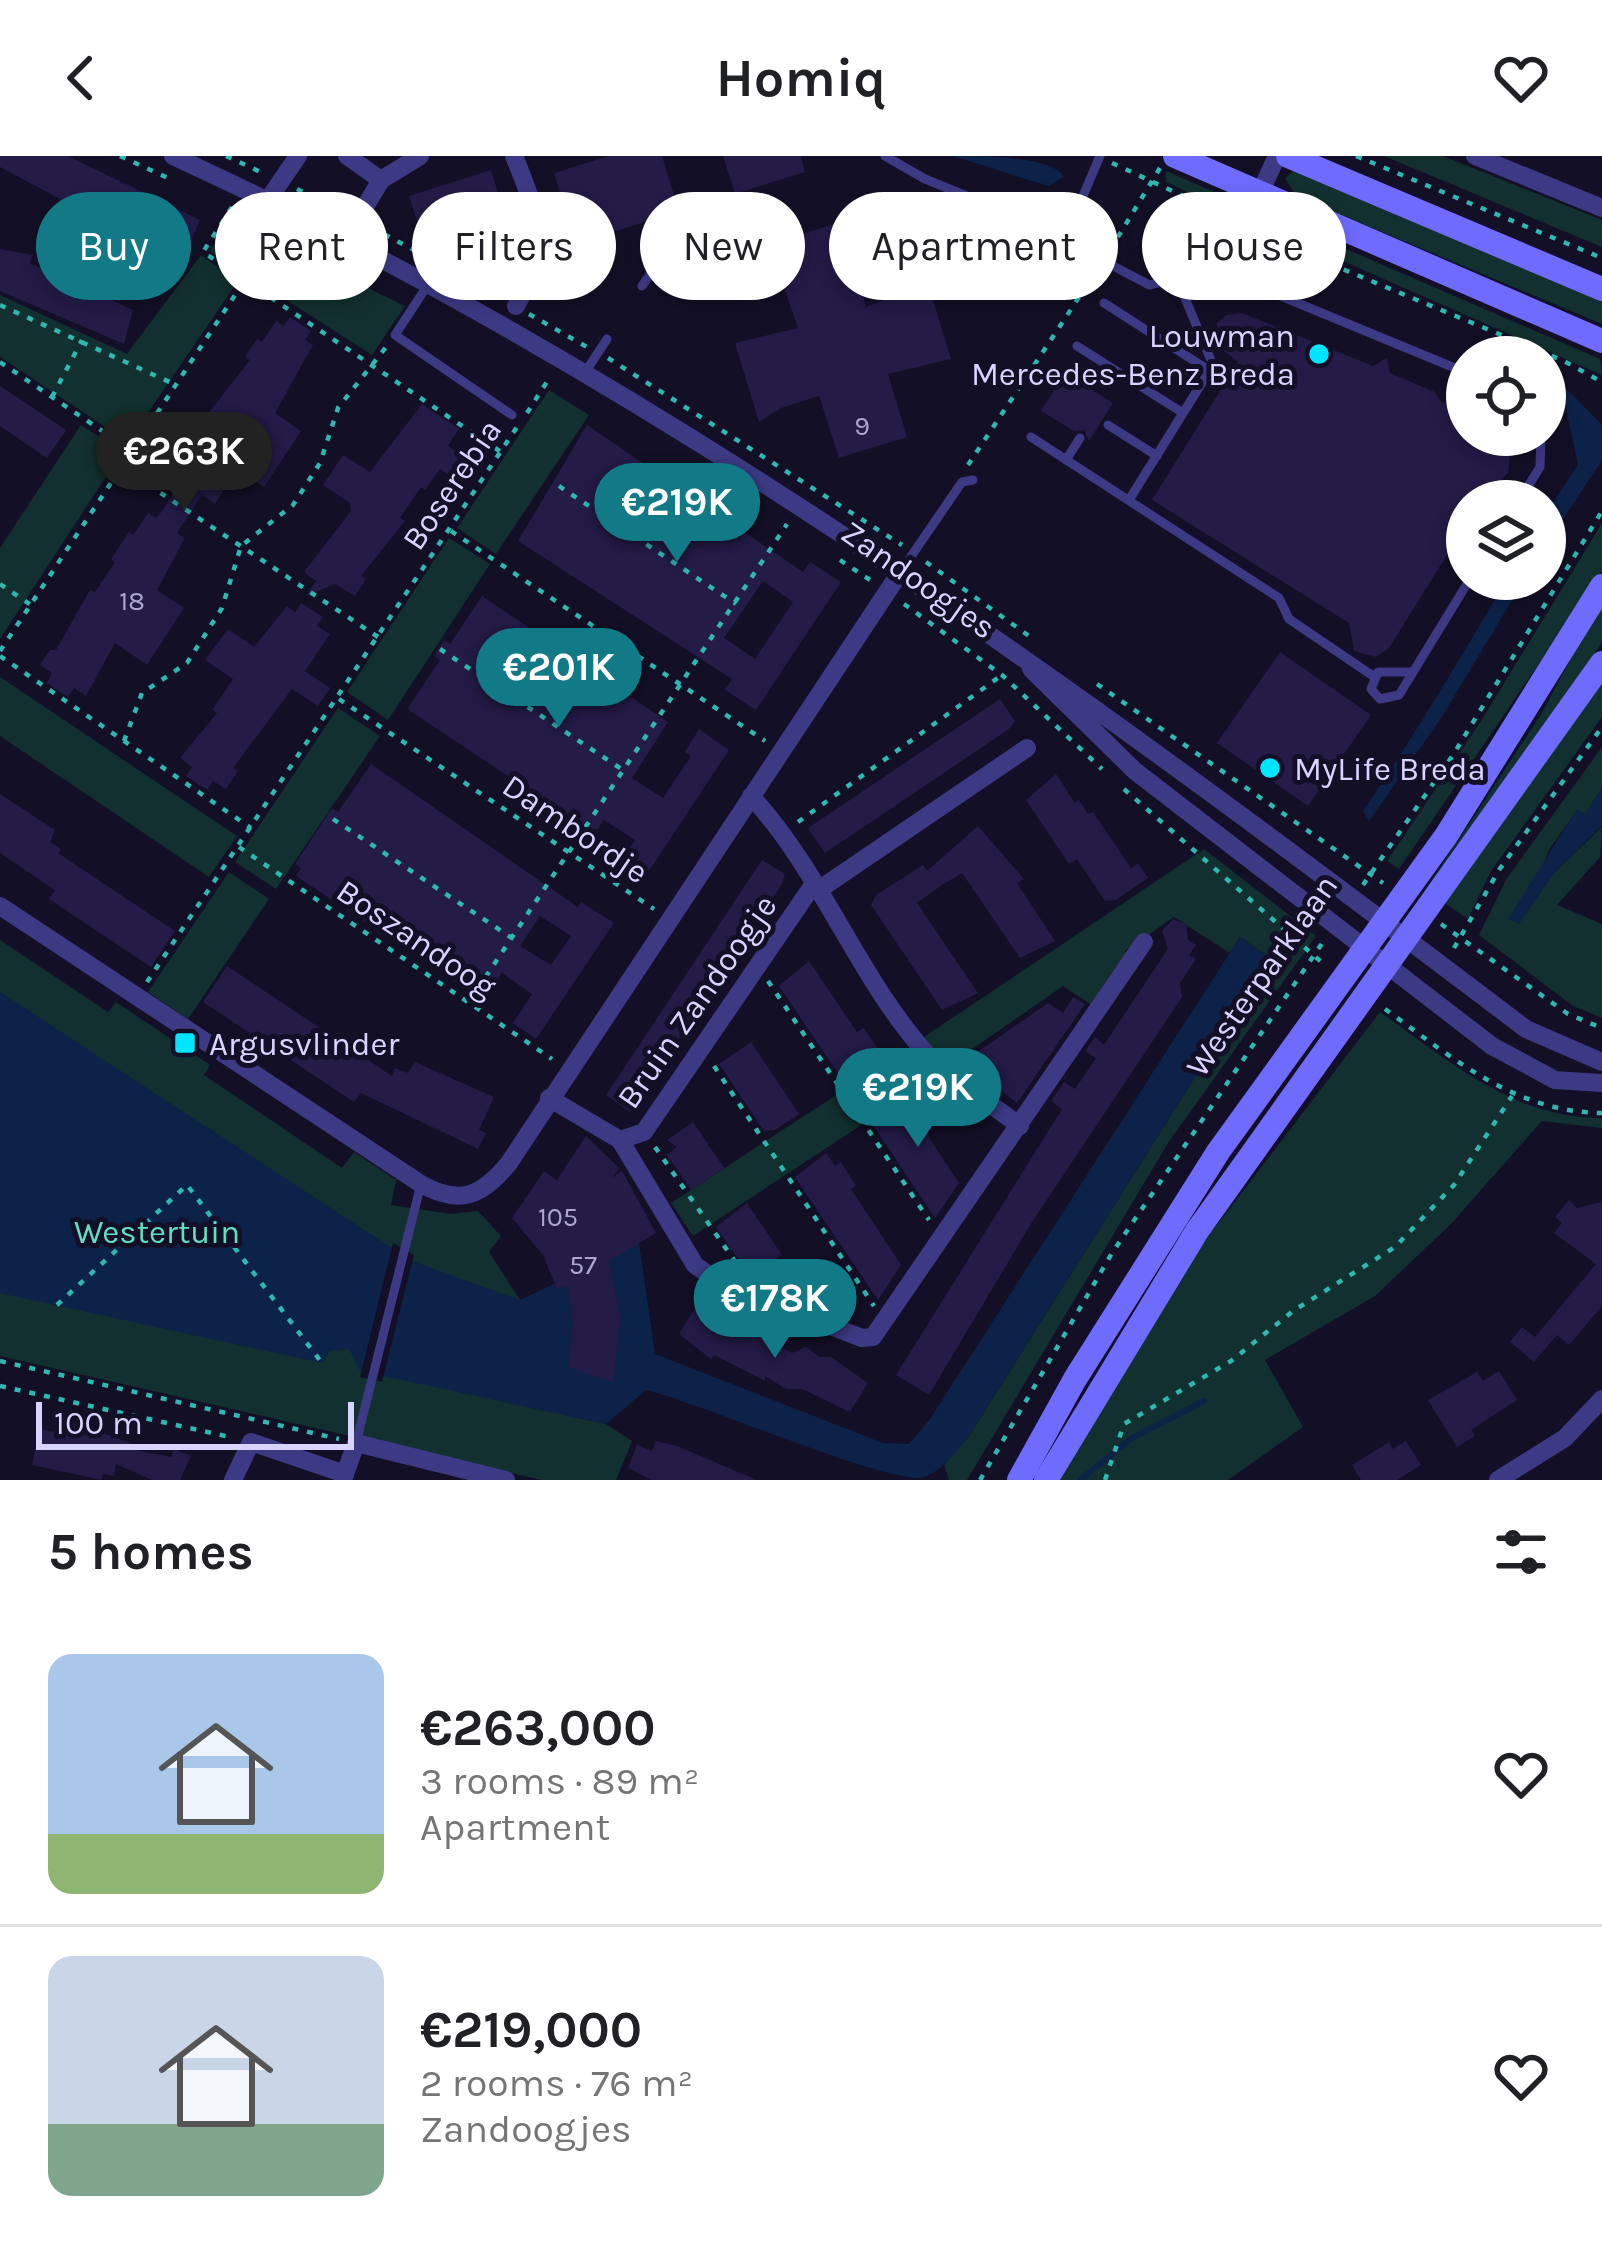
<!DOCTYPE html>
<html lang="en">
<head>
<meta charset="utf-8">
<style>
	body { margin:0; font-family:Karla,sans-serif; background:#f2f2f2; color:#202124; height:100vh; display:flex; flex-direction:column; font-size:45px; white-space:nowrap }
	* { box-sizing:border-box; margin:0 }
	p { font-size:39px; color:#757577 }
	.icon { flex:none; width:66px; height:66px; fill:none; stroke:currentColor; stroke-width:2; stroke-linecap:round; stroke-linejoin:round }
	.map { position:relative; height:1324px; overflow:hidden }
	.drawer { display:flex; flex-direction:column; background:#fff; flex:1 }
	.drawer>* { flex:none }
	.hud { position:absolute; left:36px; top:36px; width:1530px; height:108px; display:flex; gap:24px }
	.controls { position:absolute; left:1446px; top:180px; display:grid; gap:24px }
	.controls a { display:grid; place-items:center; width:120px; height:120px; border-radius:50%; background:#fff; box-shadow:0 6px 18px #0003; font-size:60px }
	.scale { position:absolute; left:36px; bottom:30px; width:318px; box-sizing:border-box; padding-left:12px; border:6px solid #d9d4ff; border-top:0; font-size:33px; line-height:42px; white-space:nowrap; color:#d9d4ff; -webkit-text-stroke:9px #130f26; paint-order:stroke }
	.price { position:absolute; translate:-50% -102px; padding:0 27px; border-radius:42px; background:#127987; color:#fff; font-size:39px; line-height:78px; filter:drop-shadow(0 3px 6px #0008) }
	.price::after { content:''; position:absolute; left:50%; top:72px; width:36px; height:27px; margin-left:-18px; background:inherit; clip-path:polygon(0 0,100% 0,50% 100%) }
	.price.selected { background:#222; color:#fff }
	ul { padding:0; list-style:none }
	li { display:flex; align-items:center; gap:36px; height:300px; padding:0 48px }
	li+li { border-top:3px solid #e0e0e0 }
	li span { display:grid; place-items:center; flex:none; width:336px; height:240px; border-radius:24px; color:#555 }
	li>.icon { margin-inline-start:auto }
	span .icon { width:144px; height:144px; fill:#fffc; stroke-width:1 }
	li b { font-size:51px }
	h2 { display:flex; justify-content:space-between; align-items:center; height:144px; padding:0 48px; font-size:51px }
	.chip { padding:0 42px; border-radius:54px; background:#fff; box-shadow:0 6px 18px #0003; font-size:42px; line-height:108px }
	.chip.selected { background:#127987; color:#fff }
	header { display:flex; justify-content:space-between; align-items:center; height:156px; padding:0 48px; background:#fff; font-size:54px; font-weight:700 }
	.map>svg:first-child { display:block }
</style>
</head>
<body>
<header><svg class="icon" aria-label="back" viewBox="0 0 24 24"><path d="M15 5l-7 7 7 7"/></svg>Homiq<svg class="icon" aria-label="heart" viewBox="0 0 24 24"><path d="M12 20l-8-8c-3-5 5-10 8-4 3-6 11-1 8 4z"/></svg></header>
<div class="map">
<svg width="1602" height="1324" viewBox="0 0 1602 1324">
	<rect width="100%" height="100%" fill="#130f26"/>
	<g fill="#12302f">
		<path d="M 1384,0 L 1443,0 L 1602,64 L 1602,91 Z"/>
		<path d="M 1295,14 L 1602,143 L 1602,168 L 1296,40 L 1285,22 Z"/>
		<path d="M 1166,15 L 1600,203 L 1602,219 L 1202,43 L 1166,26 Z"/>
		<path d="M 228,64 L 405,150 L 372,199 L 210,95 Z"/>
		<path d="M 201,99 L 238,125 L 128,286 L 0,201 L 0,139 L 127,198 Z"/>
		<path d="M 549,234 L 589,259 L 496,398 L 457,372 Z"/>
		<path d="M 81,269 L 122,296 L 0,483 L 0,392 Z"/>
		<path d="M 1602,367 L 1602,415 L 1399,713 L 1387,705 L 1479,568 Z"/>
		<path d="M 449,382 L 490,408 L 388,564 L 347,536 Z"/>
		<path d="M 1602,443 L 1602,486 L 1528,603 L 1431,737 L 1426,733 L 1542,557 Z"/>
		<path d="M 0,521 L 237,680 L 209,721 L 0,580 Z"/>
		<path d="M 1602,525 L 1602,561 L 1491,715 L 1468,763 L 1443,746 Z"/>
		<path d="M 338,552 L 380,580 L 276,733 L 235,706 Z"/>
		<path d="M 1602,591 L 1602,632 L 1585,658 L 1577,654 L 1549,694 L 1519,767 L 1553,718 L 1602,671 L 1600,701 L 1557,749 L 1602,768 L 1602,862 L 1573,850 L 1479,779 L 1507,722 Z"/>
		<path d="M 1204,693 L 1316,780 L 1168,987 L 967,1324 L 949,1324 L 944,1308 L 969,1280 L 1270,802 L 1240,781 L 1230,797 L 1174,761 L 1125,795 L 1129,805 L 1098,853 L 1063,830 L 948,910 L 924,881 Z"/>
		<path d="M 229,716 L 269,743 L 188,863 L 148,836 Z"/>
		<path d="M 0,784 L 108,856 L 116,846 L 210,909 L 204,919 L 342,1012 L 354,996 L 396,1024 L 391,1049 L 451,1058 L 478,1055 L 501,1080 L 489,1096 L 520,1144 L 495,1244 L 606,1268 L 632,1285 L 616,1324 L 542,1324 L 0,1200 Z"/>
		<path d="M 1380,856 C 1450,905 1512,962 1602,962 L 1602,972 L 1542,965 L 1450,1069 L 1375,1140 L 1265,1204 L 1303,1271 L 1228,1324 L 1054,1324 L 1168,1133 Z"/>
		<path d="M 913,889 L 934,921 L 693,1080 L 671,1047 Z"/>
	</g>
	<g fill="#0c2248">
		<path d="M 953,0 C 981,0 1054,0 1064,21 L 1048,30 Z"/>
		<path d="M 1545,223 L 1571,237 L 1602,269 L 1602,304 L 1545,390 L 1545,359 L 1578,309 L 1566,252 L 1545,232 Z"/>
		<path d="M 1507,423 L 1525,423 L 1441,562 L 1369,665 L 1363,655 C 1414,580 1460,503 1507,423 Z"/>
		<path d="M 1602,632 L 1602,670 L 1553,718 L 1519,768 L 1508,763 L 1577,653 L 1585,658 Z"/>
		<path d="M 1240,781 L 1270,802 L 969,1280 C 956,1296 942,1316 921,1322 C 877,1324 703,1248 646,1234 L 606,1268 L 360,1215 L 349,1193 L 330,1195 L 322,1207 L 0,1137 L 0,836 L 412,1105 L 520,1144 L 639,1087 L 655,1198 L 883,1287 L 909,1288 L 930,1263 Z"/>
	</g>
	<path fill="#130f26" d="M 393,1087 L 414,1099 L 382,1226 L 360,1221 Z"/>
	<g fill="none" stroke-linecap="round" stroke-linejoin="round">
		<path stroke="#0c2248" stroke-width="6" d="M 1080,1324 L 1132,1282 L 1204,1245"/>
	</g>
	<g fill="#241b47" fill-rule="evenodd">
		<path d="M 0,0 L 68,0 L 200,64 L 189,89 L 184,85 L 181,92 L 123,66 L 110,98 L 98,96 L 62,81 L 75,51 L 0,11 Z"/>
		<path d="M 609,0 L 662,0 L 679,55 L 576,88 L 554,17 Z"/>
		<path d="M 723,0 L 801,0 L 805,16 L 735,38 Z"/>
		<path d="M 491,14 L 512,83 L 463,99 L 421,77 L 409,40 Z"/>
		<path d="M 844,65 L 866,151 L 928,128 L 951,203 L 888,218 L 907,281 L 839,302 L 819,240 L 781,252 L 759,266 L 735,187 L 798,172 L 769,88 Z"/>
		<path d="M 0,93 L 33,99 L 30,107 L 133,154 L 124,188 L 0,135 Z"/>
		<path d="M 1242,157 L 1373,210 L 1387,202 L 1390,217 L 1435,236 L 1442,247 L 1467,242 L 1467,279 L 1512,279 L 1508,317 L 1490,335 L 1467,345 L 1467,367 L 1389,492 L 1376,501 L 1354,495 L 1349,467 L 1152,344 L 1238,206 L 1217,189 L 1217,167 L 1226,159 Z"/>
		<path d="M 290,161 L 311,175 L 305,184 L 313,189 L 275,257 L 301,275 L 264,331 L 237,314 L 215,348 L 202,339 L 177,377 L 185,382 L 157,434 L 184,452 L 147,509 L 115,487 L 86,540 L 74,532 L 68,541 L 47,527 L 52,517 L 40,509 L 50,494 L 56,494 L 90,434 L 95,436 L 115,406 L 111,403 L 129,376 L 133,379 L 148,357 L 156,362 L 163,354 L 181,325 L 168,316 L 211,262 L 207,259 L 250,204 L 245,201 L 257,183 L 262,186 L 276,165 L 284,170 Z"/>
		<path d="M 1065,217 L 1113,247 L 1089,285 L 1084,274 L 1074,275 L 1041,255 Z"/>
		<path d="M 0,230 L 66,274 L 47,302 L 0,270 Z"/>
		<path d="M 422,248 L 459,273 L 448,290 L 478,310 L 465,329 L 440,313 L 425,334 L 421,331 L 400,362 L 405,365 L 361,420 L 366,423 L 355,440 L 335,428 L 306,440 L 316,425 L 304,416 L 351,355 L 350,347 L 323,329 L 343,299 L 370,316 Z"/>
		<path d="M 587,269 L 803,416 L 810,406 L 841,426 L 756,554 L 725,534 L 732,523 L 518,385 ZM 763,425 L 793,446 L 755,503 L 724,482 Z"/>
		<path d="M 482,440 L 668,566 L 632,622 L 663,642 L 691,600 L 685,596 L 699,573 L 729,594 L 649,715 L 625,699 L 635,684 L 604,664 L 597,674 L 583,670 L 407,553 L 440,504 L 434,500 L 444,484 L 450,488 Z"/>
		<path d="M 301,447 L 323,461 L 317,470 L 330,478 L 305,515 L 330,532 L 318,550 L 292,533 L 233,612 L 238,615 L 226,633 L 213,625 L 207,634 L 186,620 L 192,611 L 180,602 L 217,557 L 212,554 L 233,523 L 205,504 L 228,473 L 254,491 L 287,450 L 295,456 Z"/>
		<path d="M 1280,496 L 1371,559 L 1308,650 L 1217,587 Z"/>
		<path d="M 1000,543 L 1015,565 L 1009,573 L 825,697 L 808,672 Z"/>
		<path d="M 371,608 L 578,751 L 581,746 L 614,767 L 536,883 L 513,867 L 532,838 L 502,817 L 485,842 L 472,837 L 296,720 L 301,712 L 295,708 L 332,652 L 338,656 ZM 540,760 L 571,780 L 551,809 L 520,790 Z"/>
		<path d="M 1056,618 L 1075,647 L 1079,644 L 1088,658 L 1093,656 L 1131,712 L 1138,707 L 1148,722 L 1116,744 L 1105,745 L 1077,703 L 1069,708 L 1026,644 Z"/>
		<path d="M 0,638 L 55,674 L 50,686 L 61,693 L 58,697 L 175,775 L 151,811 L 49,743 L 55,734 L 0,697 Z"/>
		<path d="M 978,670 L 1024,723 L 1017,727 L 1055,785 L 1020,802 L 962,717 L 942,729 L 917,747 L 978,837 L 942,854 L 871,749 L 876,739 L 923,709 L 927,715 Z"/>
		<path d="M 762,704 L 785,718 L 782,728 L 630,956 L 606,939 Z"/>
		<path d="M 1173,763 L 1186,768 L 1188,784 L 1196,789 L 1189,799 L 1196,803 L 1180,827 L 1182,841 L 1032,1066 L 929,1239 L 896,1219 L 1062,953 L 1051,945 L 1064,926 L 1075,933 L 1096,902 L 1085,895 L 1095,881 L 1104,889 L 1168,793 L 1162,775 Z"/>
		<path d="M 809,805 L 857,876 L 864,872 L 883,901 L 852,922 L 842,923 L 779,830 Z"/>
		<path d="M 227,810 L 392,920 L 395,912 L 408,917 L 415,906 L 494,941 L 479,974 L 486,977 L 478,993 L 361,937 L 354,946 L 203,846 Z"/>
		<path d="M 1073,841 L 1085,848 L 1017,947 L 963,906 L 1048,847 L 1063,857 Z"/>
		<path d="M 751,886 L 799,958 L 775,974 L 764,975 L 719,908 Z"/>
		<path d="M 929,927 L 938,941 L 925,951 L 929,982 L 959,1027 L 935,1062 L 873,969 Z"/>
		<path d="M 693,966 L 724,1012 L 691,1034 L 667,999 L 677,991 L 667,984 Z"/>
		<path d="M 586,980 L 619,1012 L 612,1022 L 622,1015 L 656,1077 L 609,1105 L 620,1161 L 613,1226 L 568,1211 L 573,1167 L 568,1130 L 557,1133 L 543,1099 L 512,1062 L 544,1015 L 557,1024 Z"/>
		<path d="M 826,997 L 835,1010 L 841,1006 L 856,1030 L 851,1033 L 901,1109 L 878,1144 L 795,1021 Z"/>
		<path d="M 1569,1044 L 1577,1052 L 1602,1046 L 1602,1150 L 1569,1189 L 1557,1179 L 1534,1206 L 1510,1186 L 1522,1171 L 1535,1181 L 1596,1108 L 1554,1077 L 1562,1067 L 1555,1061 Z"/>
		<path d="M 747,1047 L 782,1099 L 756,1116 L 750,1106 L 743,1110 L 716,1071 Z"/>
		<path d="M 695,1152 L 716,1167 L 720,1162 L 741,1177 L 745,1171 L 792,1197 L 806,1191 L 820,1201 L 831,1201 L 868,1227 L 850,1256 L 802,1233 L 786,1233 L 765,1220 L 765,1225 L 714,1199 L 711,1203 L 679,1178 Z"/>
		<path d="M 1499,1215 L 1517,1244 L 1471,1274 L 1475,1280 L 1457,1291 L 1428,1244 L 1477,1216 L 1483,1225 Z"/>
		<path d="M 60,1261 L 132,1288 L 130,1293 L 171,1301 L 174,1293 L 191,1300 L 180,1324 L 152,1324 L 116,1308 L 114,1320 L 103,1318 L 102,1324 L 32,1309 L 39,1273 L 53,1276 Z"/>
		<path d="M 656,1285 L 677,1290 L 757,1324 L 652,1324 L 628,1312 L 637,1289 L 652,1295 Z"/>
		<path d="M 1406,1285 L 1421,1309 L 1397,1324 L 1361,1324 L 1352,1309 L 1389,1286 L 1393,1293 Z"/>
	</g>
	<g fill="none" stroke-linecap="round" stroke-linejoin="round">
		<g stroke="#2fb8b0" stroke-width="4.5" stroke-dasharray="6 9" stroke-linecap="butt">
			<path d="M 120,0 L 168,22"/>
			<path d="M 226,0 L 265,18"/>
			<path d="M 1356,0 L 1602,102"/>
			<path d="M 1112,7 L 1328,107 L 1564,205 L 1602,226"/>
			<path d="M 297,33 L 340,55"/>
			<path d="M 232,51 L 203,96 L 501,296"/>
			<path d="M 371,71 L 499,140"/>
			<path d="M 1110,94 L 1160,12"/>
			<path d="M 335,103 L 362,118"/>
			<path d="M 240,121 L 268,67"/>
			<path d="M 0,149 L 174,228"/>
			<path d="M 529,158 L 587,191"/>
			<path d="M 608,202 L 902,389"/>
			<path d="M 0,206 L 132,295"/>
			<path d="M 52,241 L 82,184"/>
			<path d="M 527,257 L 550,221"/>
			<path d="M 968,309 L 1097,114"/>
			<path d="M 123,312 L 378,481"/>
			<path d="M 559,330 L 736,448"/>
			<path d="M 451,375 L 765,585"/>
			<path d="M 840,404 L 870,424"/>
			<path d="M 926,406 L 1029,480"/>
			<path d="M 0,428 L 31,449"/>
			<path d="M 904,448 L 1002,519 L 1102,613"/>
			<path d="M 440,493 L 623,614"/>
			<path d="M 0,495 L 245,124"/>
			<path d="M 0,500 L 251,672"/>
			<path d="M 1097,528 L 1383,727"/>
			<path d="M 339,543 L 654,753"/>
			<path d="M 124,585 L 142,537 L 187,507 L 222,452 L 241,390 L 293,349 L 320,307 L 338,252 L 386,191"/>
			<path d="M 1124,633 L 1327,811"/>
			<path d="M 333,663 L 512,782"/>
			<path d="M 798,666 L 1002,519"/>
			<path d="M 239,691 L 552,903"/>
			<path d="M 1363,729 L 1453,599 L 1602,355"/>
			<path d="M 1441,768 L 1568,858 L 1602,872"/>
			<path d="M 1454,792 L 1499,714 L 1602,571"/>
			<path d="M 768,825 L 929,1064"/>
			<path d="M 147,826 L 517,271"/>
			<path d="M 469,846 L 787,368"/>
			<path d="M 1385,853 C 1453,902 1514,956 1602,957"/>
			<path d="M 714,910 L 874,1150"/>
			<path d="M 655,991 L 741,1114"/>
			<path d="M 57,1149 L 187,1029 L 322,1207"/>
			<path d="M 0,1205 L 339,1283"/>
			<path d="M 0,1230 L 230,1281"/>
			<path d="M 980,1324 L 1112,1097 L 1325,783"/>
			<path d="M 1105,1324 L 1124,1268 L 1231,1205 L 1293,1155 L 1395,1091 L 1454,1029 L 1512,940"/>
		</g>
		<g stroke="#3d3a85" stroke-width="9">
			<path d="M 885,0 L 925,23 L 1053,75 L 1072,71"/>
			<path d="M 1100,0 L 1071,68 C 1081,98 1122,114 1149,129 L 1218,114 L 1467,217"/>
			<path d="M 429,127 L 395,179 L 512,259"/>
			<path d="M 642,130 L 670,89 L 671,73"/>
			<path d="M 1104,147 L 1210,215"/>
			<path d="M 1077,190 L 1183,257"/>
			<path d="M 586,215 L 607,183"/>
			<path d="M 1108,269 L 1157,300"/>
			<path d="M 1031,281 L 1279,442 L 1289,463 L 1373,520"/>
			<path d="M 1066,304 L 1080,282"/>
			<path d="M 1129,344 L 1213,209 L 1177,123"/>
			<path d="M 1519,345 L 1540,311 L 1541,279"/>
			<path d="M 901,415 L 962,326 L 973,324"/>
			<path d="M 1411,516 L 1378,516 L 1371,533 L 1380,543 L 1399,539 L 1470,423"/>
			<path d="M 356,1287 L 421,1028"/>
		</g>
		<g stroke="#3d3a85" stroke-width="18">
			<path d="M 173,0 C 665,226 1097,548 1526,873 L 1602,906"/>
			<path d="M 347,0 L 381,24"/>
			<path d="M 514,0 C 538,58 550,93 516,150"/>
			<path d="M 1475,0 L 1602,52"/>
			<path d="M 1260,37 L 1277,0"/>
			<path d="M 268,44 L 298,0"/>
			<path d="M 357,64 L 381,24 L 420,0"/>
			<path d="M 1031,513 L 1135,615 L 1492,890 L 1555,924 L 1602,927"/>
			<path d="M 751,640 C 820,714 859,823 926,897 C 952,925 990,947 1020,970"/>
			<path d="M 817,735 L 1027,592"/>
			<path d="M 0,750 L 421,1028 C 460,1050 482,1040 509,1007 L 901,415"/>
			<path d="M 549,942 L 620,984 L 695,1109 L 721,1128 L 862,1182 L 873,1181 L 1144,786"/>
			<path d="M 620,984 L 644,976 L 813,729"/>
			<path d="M 233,1324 L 251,1286 L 345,1318"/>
			<path d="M 343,1324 L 356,1287 L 506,1324"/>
			<path d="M 1498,1324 L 1565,1282 L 1602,1243"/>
		</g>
		<g stroke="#6f6bff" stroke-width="24">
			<path d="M 1175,0 L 1602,185"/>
			<path d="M 1288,0 L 1602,133"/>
			<path d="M 1019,1324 L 1075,1223 L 1218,996 L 1446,680 L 1602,430"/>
			<path d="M 1046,1324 L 1197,1075 L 1602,507"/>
		</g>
	</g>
	<g fill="#00e5ff" stroke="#130f26" stroke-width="4.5">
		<circle cx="1319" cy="198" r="12"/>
		<circle cx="1270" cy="612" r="12"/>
		<rect x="173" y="875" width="24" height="24" rx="6"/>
	</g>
	<g text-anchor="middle" stroke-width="10" stroke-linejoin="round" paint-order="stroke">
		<g font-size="27" fill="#aca6d1">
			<text x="862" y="279">9</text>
			<text x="132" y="454">18</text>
			<text x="558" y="1070">105</text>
			<text x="583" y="1118">57</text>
		</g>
		<g font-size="33" fill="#d9d4ff" stroke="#130f26" text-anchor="start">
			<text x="1295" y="191" text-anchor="end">Louwman<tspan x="1295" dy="38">Mercedes-Benz Breda</tspan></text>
			<text x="1294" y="624">MyLife Breda</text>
			<text x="209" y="899">Argusvlinder</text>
		</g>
		<g font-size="33" fill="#d9d4ff" stroke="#130f26">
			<text transform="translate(451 328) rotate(-56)" y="12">Boserebia</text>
			<text transform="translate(919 423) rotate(35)" y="12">Zandoogjes</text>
			<text transform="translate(576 672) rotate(34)" y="12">Dambordje</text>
			<text transform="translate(417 782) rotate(34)" y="12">Boszandoog</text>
			<text transform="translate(1261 819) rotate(-55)" y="12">Westerparklaan</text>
			<text transform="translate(696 845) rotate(-55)" y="12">Bruin Zandoogje</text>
		</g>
		<g font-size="33" fill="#5fe0c0" stroke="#130f26">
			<text x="157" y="1087">Westertuin</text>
		</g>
	</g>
</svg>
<div class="controls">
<a><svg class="icon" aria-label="locate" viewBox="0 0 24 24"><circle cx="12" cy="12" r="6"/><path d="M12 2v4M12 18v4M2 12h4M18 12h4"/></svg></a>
<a><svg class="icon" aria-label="layers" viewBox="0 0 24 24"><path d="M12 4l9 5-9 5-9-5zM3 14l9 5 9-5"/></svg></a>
</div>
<div class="scale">100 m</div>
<b class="price selected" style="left:184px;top:358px">€263K</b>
<b class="price" style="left:677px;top:409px">€219K</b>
<b class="price" style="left:559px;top:574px">€201K</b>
<b class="price" style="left:918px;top:994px">€219K</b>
<b class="price" style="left:775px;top:1205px">€178K</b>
<div class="hud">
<a class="chip selected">Buy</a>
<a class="chip">Rent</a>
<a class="chip">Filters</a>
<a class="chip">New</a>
<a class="chip">Apartment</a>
<a class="chip">House</a>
</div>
</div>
<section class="drawer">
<h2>5 homes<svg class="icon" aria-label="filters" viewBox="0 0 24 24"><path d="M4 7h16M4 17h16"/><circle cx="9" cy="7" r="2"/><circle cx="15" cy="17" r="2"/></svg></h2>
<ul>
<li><span style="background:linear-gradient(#a9c7e8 75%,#8fb573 0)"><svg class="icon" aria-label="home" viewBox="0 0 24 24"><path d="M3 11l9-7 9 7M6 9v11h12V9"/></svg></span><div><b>€263,000</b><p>3 rooms · 89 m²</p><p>Apartment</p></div><svg class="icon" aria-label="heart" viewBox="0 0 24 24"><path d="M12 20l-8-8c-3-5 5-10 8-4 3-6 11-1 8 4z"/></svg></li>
<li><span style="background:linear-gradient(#c9d6e8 70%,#7fa58c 0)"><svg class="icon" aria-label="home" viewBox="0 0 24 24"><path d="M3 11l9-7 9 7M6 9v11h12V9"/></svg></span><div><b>€219,000</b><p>2 rooms · 76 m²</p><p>Zandoogjes</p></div><svg class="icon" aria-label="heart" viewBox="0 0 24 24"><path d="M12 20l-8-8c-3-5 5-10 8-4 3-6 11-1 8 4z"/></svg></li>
</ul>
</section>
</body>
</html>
